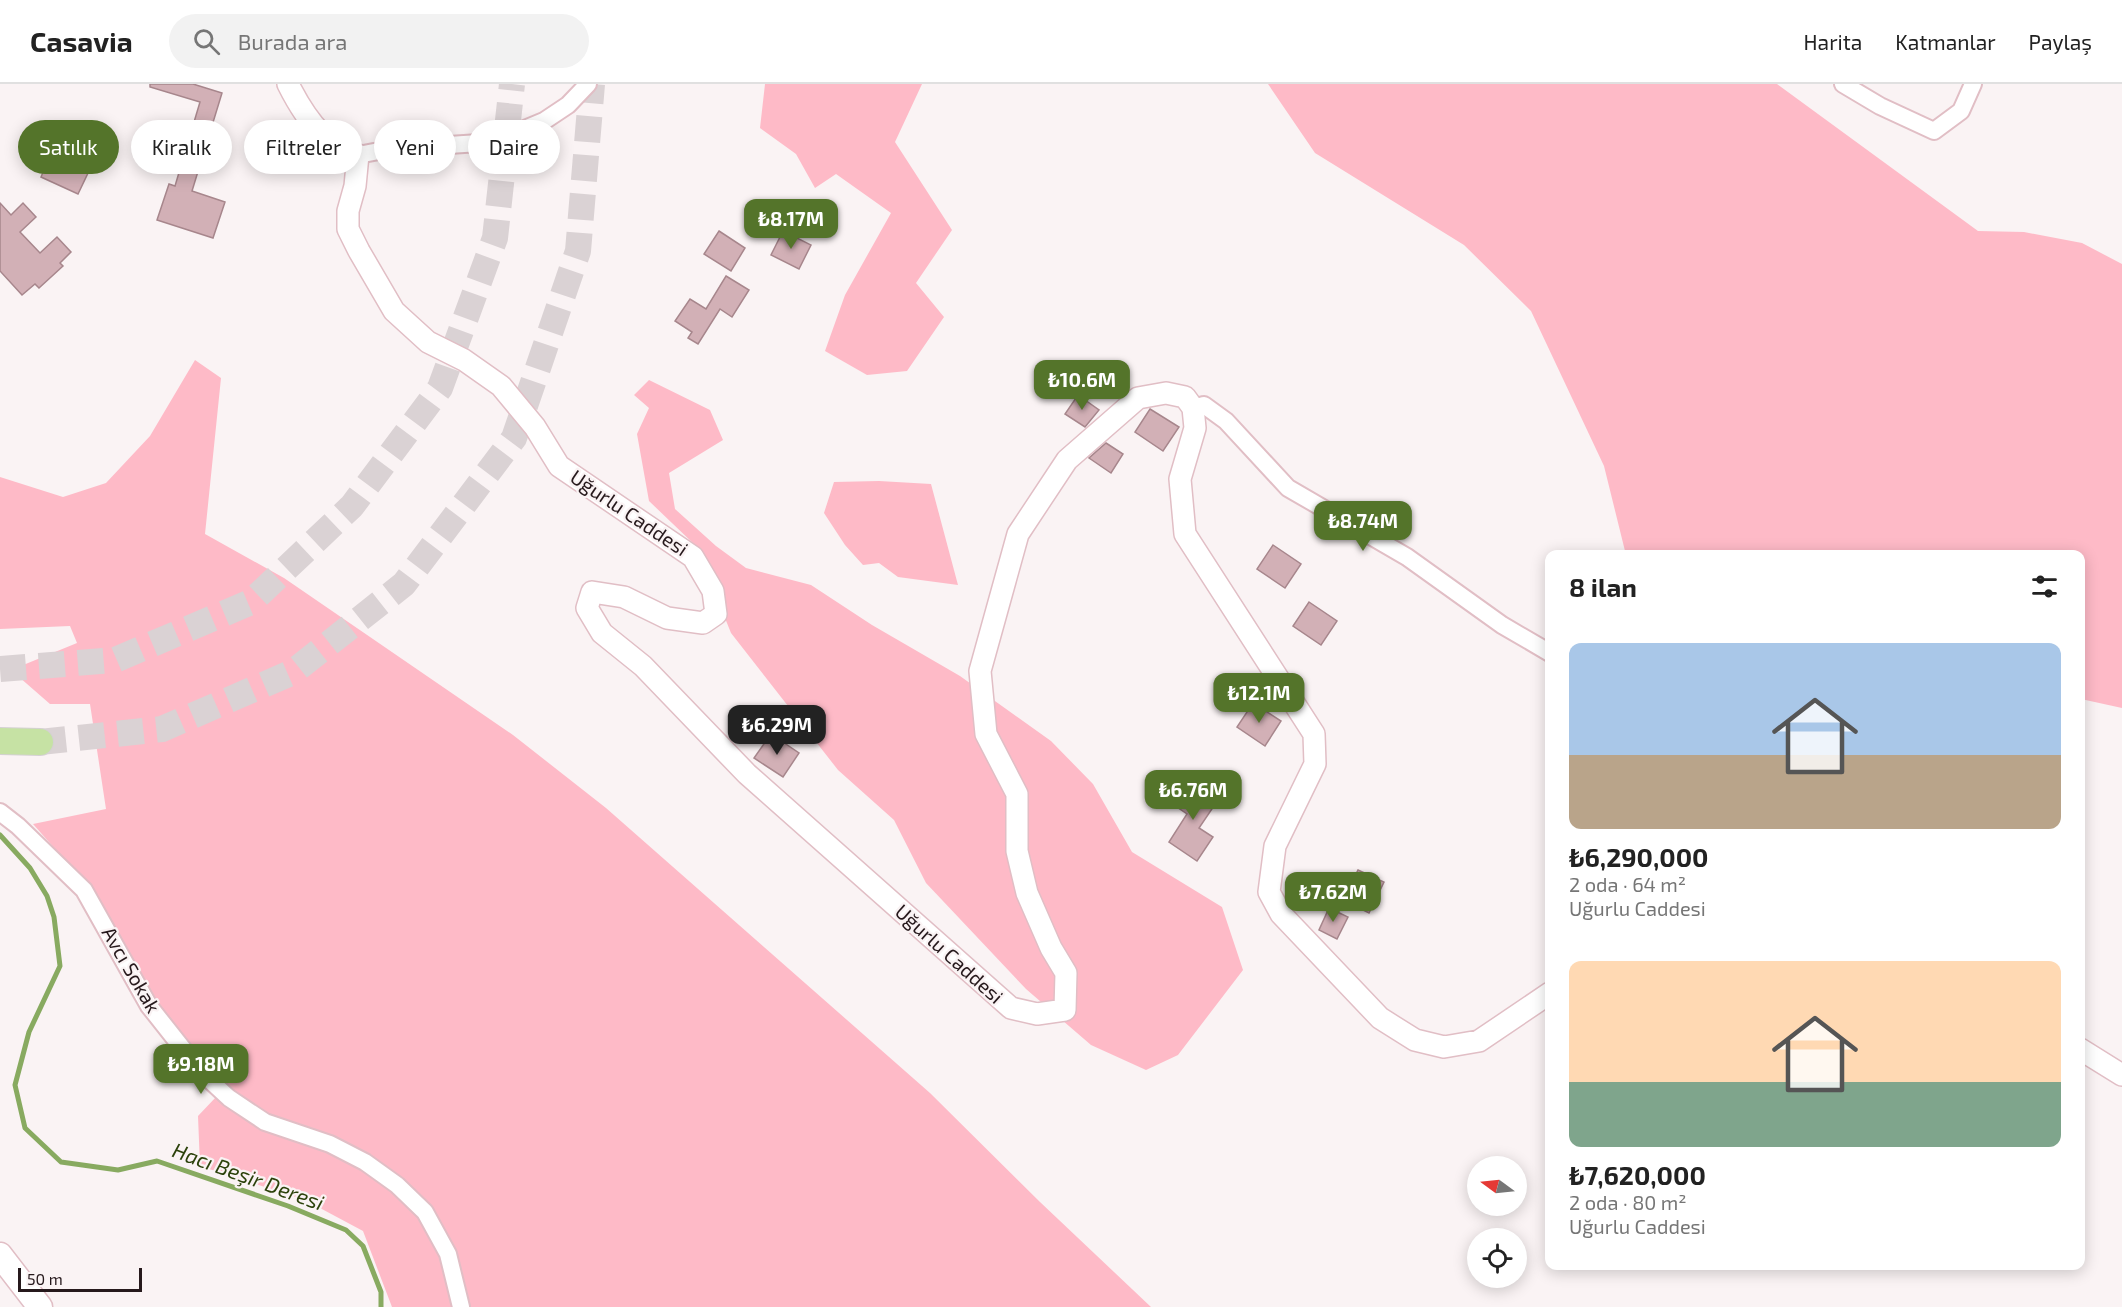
<!DOCTYPE html>
<html lang="tr">
<head>
<meta charset="utf-8">
<style>
	body { margin:0; font-family:"Exo 2",sans-serif; background:#f2f2f2; color:#222; height:100vh; display:flex; flex-direction:column; font-size:22px; white-space:nowrap }
	* { box-sizing:border-box; margin:0 }
	p { font-size:20px; color:#767676 }
	.icon { flex:none; width:33px; height:33px; fill:none; stroke:currentColor; stroke-width:2; stroke-linecap:round; stroke-linejoin:round }
	.map { position:relative; flex:1; overflow:hidden }
	.side { position:absolute; left:1545px; top:466px; width:540px; height:720px; display:flex; flex-direction:column; background:#fff; border-radius:12px; box-shadow:0 3px 15px #0003 }
	.side>* { flex:none }
	.hud { position:absolute; left:18px; top:36px; width:570px; height:54px; display:flex; gap:12px }
	.needle { width:39px; rotate:285deg }
	.tools { position:absolute; left:1467px; top:1072px; display:grid; gap:12px }
	.tools a { display:grid; place-items:center; width:60px; height:60px; border-radius:50%; background:#fff; box-shadow:0 3px 15px #0003; font-size:30px }
	.scale { position:absolute; left:18px; bottom:15px; width:124px; box-sizing:border-box; padding-left:6px; border:3px solid #26191c; border-top:0; font-size:16px; line-height:21px; white-space:nowrap; color:#26191c; -webkit-text-stroke:4px #faf3f4; paint-order:stroke }
	.price { position:absolute; translate:-50% -51px; padding:0 14px; border-radius:12px; background:#54742a; color:#fff; font-size:20px; line-height:39px; filter:drop-shadow(0 2px 3px #0008) }
	.price::after { content:''; position:absolute; left:50%; top:36px; width:18px; height:14px; margin-left:-9px; background:inherit; clip-path:polygon(0 0,100% 0,50% 100%) }
	.price.active { background:#222; color:#fff }
	ul { padding:0; list-style:none }
	li { display:grid; align-content:center; gap:12px; height:318px; padding:0 24px }
	li span { display:grid; place-items:center; height:186px; border-radius:12px; color:#555 }
	li>.icon { margin-inline-start:auto }
	span .icon { width:108px; height:108px; fill:#fffc; stroke-width:1 }
	li b { font-size:26px }
	h2 { display:flex; justify-content:space-between; align-items:center; height:72px; padding:0 24px; font-size:26px }
	.pill { padding:0 21px; border-radius:27px; background:#fff; box-shadow:0 3px 15px #0003; font-size:21px; line-height:54px }
	.pill.active { background:#54742a; color:#fff }
	header { display:flex; align-items:center; gap:36px; box-sizing:border-box; height:84px; padding:0 30px; background:#fff; border-bottom:2px solid #e0e0e0 }
	header strong { font-size:28px }
	nav { display:flex; gap:33px; margin-inline-start:auto; font-size:21px }
	.search { width:420px; height:54px; background:#f2f2f2; display:flex; align-items:center; gap:15px; box-sizing:border-box; padding:0 21px; border-radius:33px; color:#767676; font-size:22px }
	.map>svg:first-child { display:block }
</style>
</head>
<body>
<header>
<strong>Casavia</strong>
<div class="search"><svg class="icon" aria-label="search" viewBox="0 0 24 24"><circle cx="10" cy="10" r="6"/><path d="M15 15l6 6"/></svg>Burada ara</div>
<nav><a>Harita</a><a>Katmanlar</a><a>Paylaş</a></nav>
</header>
<div class="map">
<svg width="2122" height="1223" viewBox="0 0 2122 1223">
	<rect width="100%" height="100%" fill="#faf3f4"/>
	<g fill="#febac7">
		<path d="M 765,0 L 922,0 L 895,58 L 952,146 L 916,199 L 944,233 L 907,287 L 867,291 L 825,267 L 845,211 L 891,129 L 836,90 L 815,104 L 796,70 L 760,44 Z"/>
		<path d="M 1268,0 L 1777,0 L 1978,147 L 2024,148 L 2082,159 L 2122,180 L 2122,624 L 2081,615 L 2080,471 L 1626,471 L 1604,382 L 1531,227 L 1464,161 L 1315,69 Z"/>
		<path d="M 195,276 L 221,294 L 205,450 L 284,494 L 513,651 L 606,724 L 930,1009 L 1040,1118 L 1151,1223 L 392,1223 L 363,1147 L 305,1116 L 200,1082 L 198,1032 L 216,1013 L 151,915 L 86,800 L 33,740 L 106,725 L 90,620 L 50,620 L 11,586 L 77,559 L 70,542 L 0,545 L 0,393 L 63,413 L 106,399 L 150,352 Z"/>
		<path d="M 649,296 L 710,326 L 723,356 L 669,389 L 675,425 L 716,462 L 746,484 L 811,501 L 872,541 L 960,592 L 1051,657 L 1093,700 L 1132,768 L 1222,823 L 1243,886 L 1178,971 L 1146,986 L 1091,961 L 1026,905 L 926,799 L 894,736 L 838,686 L 731,549 L 696,462 L 649,417 L 637,350 L 649,324 L 634,311 Z"/>
		<path d="M 879,397 L 931,400 L 958,501 L 898,493 L 879,479 L 863,481 L 845,461 L 824,429 L 834,398 Z"/>
	</g>
	<g fill="none" stroke-linecap="round" stroke-linejoin="round">
		<path stroke="#88aa60" stroke-width="5" d="M 0,751 L 30,784 L 47,812 L 54,833 L 60,882 L 29,948 L 15,1001 L 25,1044 L 61,1078 L 118,1086 L 157,1077 L 288,1122 L 346,1146 L 363,1162 L 381,1208 L 381,1223"/>
	</g>
	<g fill="#d2b0b6" stroke="#a7868c" stroke-width="1.5">
		<path d="M 150,0 L 193,0 L 222,9 L 192,107 L 225,118 L 213,154 L 157,136 L 169,100 L 175,102 L 200,18 L 150,3 Z"/>
		<path d="M 43,44 L 58,51 L 60,46 L 76,54 L 64,77 L 88,89 L 78,110 L 41,93 L 46,81 L 38,77 L 43,67 L 34,62 Z"/>
		<path d="M 0,119 L 11,131 L 23,119 L 36,133 L 20,148 L 40,169 L 57,153 L 71,168 L 60,179 L 63,182 L 39,204 L 35,200 L 22,211 L 0,187 Z"/>
		<path d="M 719,147 L 745,164 L 731,187 L 704,170 Z"/>
		<path d="M 783,147 L 811,161 L 799,185 L 771,171 Z"/>
		<path d="M 726,192 L 749,206 L 732,233 L 720,225 L 698,260 L 688,254 L 692,248 L 675,237 L 690,215 L 706,225 Z"/>
		<path d="M 1078,311 L 1099,326 L 1085,343 L 1065,330 Z"/>
		<path d="M 1150,325 L 1179,343 L 1163,367 L 1135,348 Z"/>
		<path d="M 1106,359 L 1123,370 L 1111,389 L 1089,374 Z"/>
		<path d="M 1273,461 L 1301,480 L 1285,504 L 1257,485 Z"/>
		<path d="M 1309,518 L 1337,537 L 1321,561 L 1293,542 Z"/>
		<path d="M 1253,619 L 1281,637 L 1265,662 L 1237,643 Z"/>
		<path d="M 771,650 L 799,669 L 783,693 L 754,674 Z"/>
		<path d="M 1190,697 L 1218,716 L 1199,744 L 1213,753 L 1197,777 L 1169,758 L 1187,730 L 1174,721 Z"/>
		<path d="M 1358,786 L 1384,798 L 1369,829 L 1343,816 Z"/>
		<path d="M 1329,824 L 1348,833 L 1337,855 L 1319,846 Z"/>
	</g>
	<g fill="none" stroke-linecap="round" stroke-linejoin="round">
		<g stroke="#dad2d4" stroke-width="26" stroke-dasharray="26 13" stroke-linecap="butt">
			<path d="M 0,585 L 115,576 L 251,518 L 352,422 L 440,304 L 495,154 L 512,0"/>
			<path d="M 40,658 L 162,645 L 293,588 L 404,500 L 514,354 L 578,167 L 592,0"/>
		</g>
		<g stroke="#e1bec5" stroke-width="20">
			<g id="minor">
				<path d="M 1843,0 L 1880,22 L 1934,47 L 1961,27 L 1973,0"/>
				<path d="M 358,71 L 421,59 L 449,61 L 479,59 L 520,47 L 544,37 L 568,21 L 588,0"/>
				<path d="M 1193,324 L 1204,321 L 1226,337 L 1288,404 L 1407,473 L 1502,541 L 1550,569"/>
				<path d="M 0,728 L 18,742 L 84,806 L 149,922 L 202,989 L 229,1014 L 265,1038 L 330,1060 L 365,1078 L 397,1101 L 425,1128 L 448,1170 L 461,1223"/>
			</g>
		</g>
		<g stroke="#e1bec5" stroke-width="24">
			<g id="tertiary">
				<path d="M 288,0 C 302,28 325,65 358,71 L 355,102 L 348,127 L 348,145 L 359,167 L 394,227 L 428,258 L 464,276 L 501,302 L 535,343 L 559,382 L 693,473 L 713,507 L 716,530 L 703,539 L 667,534 L 624,513 L 592,508 L 587,524 L 602,549 L 643,582 L 747,690 L 1011,924 L 1037,930 L 1065,926 L 1066,889 L 1051,864 L 1027,809 L 1017,767 L 1017,710 L 986,650 L 980,587 L 1018,450 L 1067,376 L 1138,314 L 1166,309 L 1185,313 L 1193,324 L 1195,344 L 1180,395 L 1185,450 L 1314,650 L 1315,680 L 1275,762 L 1269,808 L 1281,830 L 1380,934 L 1415,956 L 1444,963 L 1479,957 L 1550,909"/>
				<path d="M 2080,965 L 2122,991"/>
			</g>
		</g>
		<g stroke="#e1bec5" stroke-width="27">
			<path id="secondary" d="M 0,1171 L 40,1223"/>
		</g>
		<g stroke="#d4d1d2" stroke-width="28">
			<path id="primary" d="M 0,657 L 40,658"/>
		</g>
		<use href="#minor" stroke="#fff" stroke-width="16"/>
		<use href="#tertiary" stroke="#fff" stroke-width="21"/>
		<use href="#secondary" stroke="#fff" stroke-width="24"/>
		<use href="#primary" stroke="#c6e2a4" stroke-width="26"/>
	</g>
	<g text-anchor="middle" stroke-width="4.5" stroke-linejoin="round" paint-order="stroke">
		<g font-size="20" fill="#26191c" stroke="#faf3f4">
			<text transform="translate(629 429) rotate(34)" y="7">Uğurlu Caddesi</text>
			<text transform="translate(949 870) rotate(42)" y="7">Uğurlu Caddesi</text>
			<text transform="translate(131 886) rotate(60)" y="7">Avcı Sokak</text>
		</g>
		<g font-size="21" font-style="italic" fill="#2c420b" stroke="#faf3f4">
			<text transform="translate(248 1093) rotate(20)" y="7">Hacı Beşir Deresi</text>
		</g>
	</g>
</svg>
<div class="tools">
<a><svg class="needle" viewBox="-14 -14 28 28"><path d="M0-13l5 13h-10z" fill="#e53935"/><path d="M0 13l5-13h-10z" fill="#767676"/></svg></a>
<a><svg class="icon" aria-label="locate" viewBox="0 0 24 24"><circle cx="12" cy="12" r="6"/><path d="M12 2v4M12 18v4M2 12h4M18 12h4"/></svg></a>
</div>
<div class="scale">50 m</div>
<b class="price" style="left:791px;top:166px">₺8.17M</b>
<b class="price" style="left:1082px;top:327px">₺10.6M</b>
<b class="price" style="left:1363px;top:468px">₺8.74M</b>
<b class="price" style="left:1259px;top:640px">₺12.1M</b>
<b class="price active" style="left:777px;top:672px">₺6.29M</b>
<b class="price" style="left:1193px;top:737px">₺6.76M</b>
<b class="price" style="left:1333px;top:839px">₺7.62M</b>
<b class="price" style="left:201px;top:1011px">₺9.18M</b>
<div class="hud">
<a class="pill active">Satılık</a>
<a class="pill">Kiralık</a>
<a class="pill">Filtreler</a>
<a class="pill">Yeni</a>
<a class="pill">Daire</a>
</div>
<section class="side">
<h2>8 ilan<svg class="icon" aria-label="filters" viewBox="0 0 24 24"><path d="M4 7h16M4 17h16"/><circle cx="9" cy="7" r="2"/><circle cx="15" cy="17" r="2"/></svg></h2>
<ul>
<li><span style="background:linear-gradient(#a9c7e8 60%,#b9a48a 0)"><svg class="icon" aria-label="home" viewBox="0 0 24 24"><path d="M3 11l9-7 9 7M6 9v11h12V9"/></svg></span><div><b>₺6,290,000</b><p>2 oda · 64 m²</p><p>Uğurlu Caddesi</p></div></li>
<li><span style="background:linear-gradient(#ffd9b3 65%,#7fa58c 0)"><svg class="icon" aria-label="home" viewBox="0 0 24 24"><path d="M3 11l9-7 9 7M6 9v11h12V9"/></svg></span><div><b>₺7,620,000</b><p>2 oda · 80 m²</p><p>Uğurlu Caddesi</p></div></li>
</ul>
</section>
</div>
</body>
</html>
